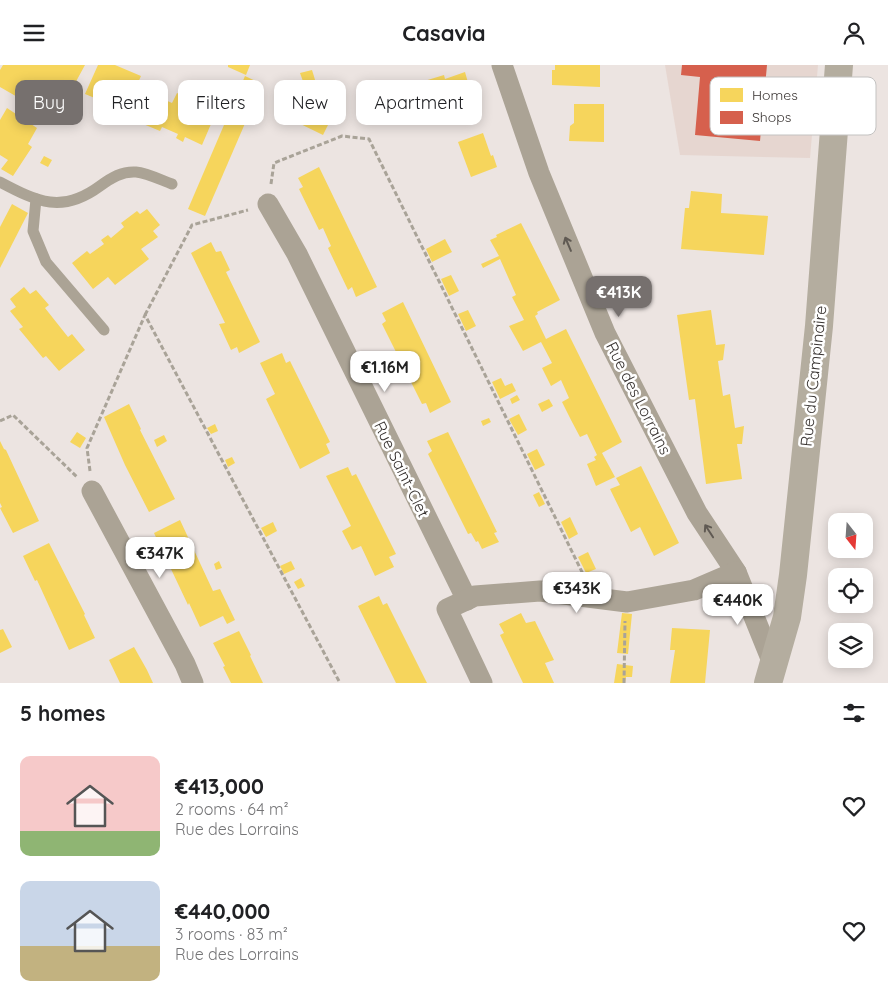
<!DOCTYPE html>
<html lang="en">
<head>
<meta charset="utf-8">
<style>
	body { margin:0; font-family:Quicksand,sans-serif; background:#f2f2f2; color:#202124; height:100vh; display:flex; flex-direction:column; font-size:19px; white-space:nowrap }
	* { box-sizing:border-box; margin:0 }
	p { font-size:16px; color:#757577 }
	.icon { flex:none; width:28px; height:28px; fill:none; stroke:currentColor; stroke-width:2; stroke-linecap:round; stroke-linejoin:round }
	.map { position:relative; height:618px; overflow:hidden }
	.sheet { display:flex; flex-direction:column; background:#fff; flex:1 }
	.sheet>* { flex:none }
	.banner { position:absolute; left:15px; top:15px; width:500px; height:45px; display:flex; gap:10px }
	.needle { width:32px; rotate:163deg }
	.buttons { position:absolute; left:828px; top:448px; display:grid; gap:10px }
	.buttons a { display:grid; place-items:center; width:45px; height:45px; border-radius:10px; background:#fff; box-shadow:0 2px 12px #0003; font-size:25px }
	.price { position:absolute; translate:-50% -42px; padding:0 11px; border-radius:10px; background:#fff; color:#222; font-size:16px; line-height:32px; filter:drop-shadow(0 1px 2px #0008) }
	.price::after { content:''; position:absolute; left:50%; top:30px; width:15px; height:11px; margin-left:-8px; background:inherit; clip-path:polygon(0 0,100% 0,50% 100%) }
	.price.selected { background:#76706e; color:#fff }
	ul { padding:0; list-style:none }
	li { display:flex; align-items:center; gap:15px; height:125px; padding:0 20px }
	li span { display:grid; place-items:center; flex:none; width:140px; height:100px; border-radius:10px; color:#555 }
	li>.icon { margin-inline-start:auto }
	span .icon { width:60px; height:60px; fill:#fffc; stroke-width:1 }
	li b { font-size:21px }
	h2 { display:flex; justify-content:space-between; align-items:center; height:60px; padding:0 20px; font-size:21px }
	.chip { padding:0 18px; border-radius:10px; background:#fff; box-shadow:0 2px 12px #0003; font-size:18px; line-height:45px }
	.chip.selected { background:#76706e; color:#fff }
	header { display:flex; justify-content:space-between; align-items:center; height:65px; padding:0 20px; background:#fff; font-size:22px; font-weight:700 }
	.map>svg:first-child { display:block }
</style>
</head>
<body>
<header><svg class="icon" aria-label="menu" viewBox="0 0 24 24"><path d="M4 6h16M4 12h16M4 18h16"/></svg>Casavia<svg class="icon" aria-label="person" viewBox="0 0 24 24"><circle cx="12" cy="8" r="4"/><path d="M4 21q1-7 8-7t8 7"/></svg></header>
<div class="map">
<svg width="888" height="618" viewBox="0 0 888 618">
	<rect width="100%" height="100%" fill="#ece4e1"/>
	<path fill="#e6d6d0" d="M 665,0 L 818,0 L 810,93 L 680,90 Z"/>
	<g fill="#f6d55c">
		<path d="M 3,0 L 85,0 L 67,33 L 59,28 L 60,27 L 46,19 L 33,41 L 0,22 L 0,5 Z"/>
		<path d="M 98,0 L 115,0 L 141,11 L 136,22 L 172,38 L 177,28 L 217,45 L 202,80 L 185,72 L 183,77 L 176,73 L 178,69 L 162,62 L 160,66 L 124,51 L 125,46 L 109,39 L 108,44 L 100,40 L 102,36 L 85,29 Z"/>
		<path d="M 228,0 L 250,0 L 246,10 L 228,2 Z"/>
		<path d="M 555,0 L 600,0 L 600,22 L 552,20 L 552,5 L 555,5 Z"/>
		<path d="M 312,5 L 316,18 L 305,22 L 300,8 Z"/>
		<path d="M 465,7 L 469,21 L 463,23 L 472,47 L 436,60 L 421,17 L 444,10 L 445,14 Z"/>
		<path d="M 245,11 L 262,19 L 205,151 L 188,144 Z"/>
		<path d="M 288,31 L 332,52 L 323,70 L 280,49 Z"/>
		<path d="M 574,39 L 604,39 L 604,77 L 569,76 L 570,61 L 574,58 Z"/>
		<path d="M 7,43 L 37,63 L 28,79 L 32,82 L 13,111 L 1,104 L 8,95 L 0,90 L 0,55 Z"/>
		<path d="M 47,43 L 59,50 L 55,58 L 42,51 Z"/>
		<path d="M 483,68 L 491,91 L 493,90 L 497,102 L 471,112 L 458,77 Z"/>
		<path d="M 44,91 L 52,95 L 48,102 L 40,98 Z"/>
		<path d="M 319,102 L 377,222 L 356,232 L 352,222 L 348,225 L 328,183 L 331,181 L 323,163 L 319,165 L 299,124 L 303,122 L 298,113 Z"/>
		<path d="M 691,126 L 722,129 L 721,148 L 768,151 L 764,190 L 681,184 L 685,143 L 689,143 Z"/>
		<path d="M 12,139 L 28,148 L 0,203 L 0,162 Z"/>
		<path d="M 147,144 L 160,160 L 153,166 L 158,172 L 141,184 L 149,194 L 115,220 L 108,212 L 93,224 L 72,198 L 87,186 L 90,189 L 104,179 L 101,175 L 108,170 L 111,173 L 124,162 L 121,158 L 137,146 L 140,149 Z"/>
		<path d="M 521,158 L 560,235 L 537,247 L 538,249 L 535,251 L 546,274 L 566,264 L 622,377 L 602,388 L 615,412 L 596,421 L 587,399 L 596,395 L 594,392 L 597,390 L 587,369 L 580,372 L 571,355 L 562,337 L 569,333 L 561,315 L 551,321 L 542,303 L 552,298 L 541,277 L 523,286 L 509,261 L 524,255 L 512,232 L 516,230 L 500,194 L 483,203 L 481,199 L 499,191 L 490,175 L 497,172 L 496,170 Z"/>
		<path d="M 445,174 L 452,187 L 432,197 L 426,184 Z"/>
		<path d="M 211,177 L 216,187 L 221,186 L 230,205 L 226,207 L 260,277 L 239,288 L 237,282 L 231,285 L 219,259 L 225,258 L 191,188 Z"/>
		<path d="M 451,210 L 459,226 L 449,231 L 441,214 Z"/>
		<path d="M 24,222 L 30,229 L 36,225 L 49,240 L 45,243 L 68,272 L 72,269 L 85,285 L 59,306 L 46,291 L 43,293 L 19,264 L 23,262 L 10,246 L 16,242 L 10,234 Z"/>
		<path d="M 403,237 L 451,337 L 430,348 L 426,338 L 422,339 L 382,259 L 386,256 L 382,248 Z"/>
		<path d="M 468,245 L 476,261 L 466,266 L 458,249 Z"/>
		<path d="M 711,245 L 716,280 L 725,279 L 723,295 L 718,296 L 723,331 L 730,329 L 735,363 L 744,361 L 742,379 L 737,379 L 742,414 L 706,419 L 695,334 L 689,335 L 677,250 Z"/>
		<path d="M 282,288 L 286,298 L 290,296 L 330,377 L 326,379 L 330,388 L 300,404 L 266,334 L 275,329 L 260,298 Z"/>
		<path d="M 501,313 L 505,321 L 512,318 L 516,326 L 500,334 L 492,317 Z"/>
		<path d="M 517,330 L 520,335 L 512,339 L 510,334 Z"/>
		<path d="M 549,334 L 553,341 L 542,347 L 538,339 Z"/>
		<path d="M 129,339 L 141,364 L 140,365 L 175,434 L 149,447 L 125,400 L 104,352 Z"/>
		<path d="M 519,349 L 527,365 L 518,370 L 509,354 Z"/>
		<path d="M 489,353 L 491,357 L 483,361 L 481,356 Z"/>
		<path d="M 215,359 L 218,366 L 211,369 L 207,363 Z"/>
		<path d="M 77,367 L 86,373 L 80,383 L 70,377 Z"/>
		<path d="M 448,367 L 497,467 L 494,468 L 499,477 L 482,484 L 478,476 L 476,477 L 471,468 L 468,469 L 428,389 L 432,386 L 427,376 Z"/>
		<path d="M 164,370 L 167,376 L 157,382 L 154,375 Z"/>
		<path d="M 0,376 L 4,384 L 6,385 L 39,456 L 13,468 L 0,443 L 2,442 L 0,438 Z"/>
		<path d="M 537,384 L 545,400 L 535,405 L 527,389 Z"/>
		<path d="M 232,392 L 235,398 L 228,402 L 225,395 Z"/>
		<path d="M 641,401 L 679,478 L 654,491 L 640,462 L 631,467 L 610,424 L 620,420 L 616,413 Z"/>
		<path d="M 348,402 L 352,411 L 356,409 L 396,489 L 389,492 L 394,502 L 375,511 L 361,481 L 352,485 L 342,466 L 351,461 L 326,411 Z"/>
		<path d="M 539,427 L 545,439 L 539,442 L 533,430 Z"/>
		<path d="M 570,452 L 578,469 L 569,474 L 561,457 Z"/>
		<path d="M 180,455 L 213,526 L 220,524 L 235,555 L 227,559 L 223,551 L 200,562 L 189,538 L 188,540 L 154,468 Z"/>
		<path d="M 273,457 L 277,466 L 266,472 L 261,463 Z"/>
		<path d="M 49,478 L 85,549 L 84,550 L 95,573 L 69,585 L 37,515 L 35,516 L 23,491 Z"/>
		<path d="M 588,487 L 596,504 L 586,508 L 578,492 Z"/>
		<path d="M 219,496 L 222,503 L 216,505 L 214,499 Z"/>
		<path d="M 291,496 L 295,504 L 284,509 L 280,501 Z"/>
		<path d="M 301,513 L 305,521 L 298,524 L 294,517 Z"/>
		<path d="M 379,531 L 383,540 L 387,538 L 427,618 L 396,618 L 358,541 Z"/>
		<path d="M 521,548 L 526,558 L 535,556 L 554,595 L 545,598 L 554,618 L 523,618 L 500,570 L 504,568 L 499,559 Z"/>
		<path d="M 622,548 L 632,549 L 628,589 L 617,588 Z"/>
		<path d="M 672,563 L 710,565 L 705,618 L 670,618 L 675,585 L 670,585 Z"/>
		<path d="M 3,564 L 12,582 L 0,588 L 0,565 Z"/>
		<path d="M 239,566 L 251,590 L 250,591 L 263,618 L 231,618 L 223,602 L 225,601 L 213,578 Z"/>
		<path d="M 134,582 L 147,605 L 153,618 L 120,618 L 109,595 Z"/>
		<path d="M 617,599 L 633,601 L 632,612 L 626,612 L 625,618 L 614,618 Z"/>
	</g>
	<path fill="#d6604d" d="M 682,0 L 767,0 L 760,76 L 695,70 L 700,12 L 681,10 Z"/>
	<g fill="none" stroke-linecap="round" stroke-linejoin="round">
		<g stroke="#a9a398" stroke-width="3" stroke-dasharray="5 2.5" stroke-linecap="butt">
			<path d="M 271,119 L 274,98 L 342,71 L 369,74 L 584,511"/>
			<path d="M 145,250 L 192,160 L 248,145"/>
			<path d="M 0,356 L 13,350 L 77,412"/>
			<path d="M 90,406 L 87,383 L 145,250 L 340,618"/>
			<path d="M 624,618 L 625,556"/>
		</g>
		<g stroke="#aba395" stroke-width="11">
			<path d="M 0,117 C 38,137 62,149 100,121 C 111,113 122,106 136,107 C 147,108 161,115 172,119"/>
			<path d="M 36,134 L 33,166 L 46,197 L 104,265"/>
		</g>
		<g stroke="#aba395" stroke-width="21">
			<path d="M 502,0 L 539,108 L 605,268 L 697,448 L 736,507 L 774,601"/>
			<path d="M 268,139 L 297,189 L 467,535"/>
			<path d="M 92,426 L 185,599 L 193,618"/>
			<path d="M 482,618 L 447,544 L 475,531 L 540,526 L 627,537 L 694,525 L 736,507"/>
		</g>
		<path stroke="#b4ad9f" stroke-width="28" d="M 768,618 L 787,552 L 793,510 L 819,261 L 839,0"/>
	</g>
	<defs><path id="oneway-shaft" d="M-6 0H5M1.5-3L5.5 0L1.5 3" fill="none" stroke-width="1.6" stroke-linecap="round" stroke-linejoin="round" transform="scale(1.25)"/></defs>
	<g stroke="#605a53">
		<use href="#oneway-shaft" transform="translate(568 179) rotate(-113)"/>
		<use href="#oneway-shaft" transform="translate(709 466) rotate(-123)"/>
	</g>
	<g text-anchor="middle" stroke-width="5" stroke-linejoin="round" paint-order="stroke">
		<g font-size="16" fill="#373230" stroke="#fff">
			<text transform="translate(813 311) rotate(-84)" y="6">Rue du Campinaire</text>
			<text transform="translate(639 333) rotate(63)" y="6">Rue des Lorrains</text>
			<text transform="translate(402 404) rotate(64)" y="6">Rue Saint-Clet</text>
		</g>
	</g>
	<rect x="710" y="12" width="166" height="58" rx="8" fill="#fff" stroke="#c3c2c1" stroke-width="1"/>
	<rect x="720" y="23" width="23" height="14" fill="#f6d55c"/>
	<rect x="720" y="46" width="23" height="13" fill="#d6604d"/>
	<g font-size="14" fill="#373230">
		<text x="752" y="35">Homes</text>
		<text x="752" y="57">Shops</text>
	</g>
</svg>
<div class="buttons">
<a><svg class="needle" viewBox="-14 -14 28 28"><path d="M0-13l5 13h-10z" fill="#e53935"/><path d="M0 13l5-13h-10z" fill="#757577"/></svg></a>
<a><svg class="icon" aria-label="locate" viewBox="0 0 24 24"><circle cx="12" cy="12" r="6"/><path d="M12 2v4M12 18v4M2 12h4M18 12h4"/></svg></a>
<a><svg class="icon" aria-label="layers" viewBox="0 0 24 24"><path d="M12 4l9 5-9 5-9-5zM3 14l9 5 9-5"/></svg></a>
</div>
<b class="price selected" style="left:619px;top:253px">€413K</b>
<b class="price" style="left:385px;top:328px">€1.16M</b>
<b class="price" style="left:160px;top:514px">€347K</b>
<b class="price" style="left:577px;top:549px">€343K</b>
<b class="price" style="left:738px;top:561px">€440K</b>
<div class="banner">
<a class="chip selected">Buy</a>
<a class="chip">Rent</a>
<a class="chip">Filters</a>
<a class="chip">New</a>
<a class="chip">Apartment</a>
</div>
</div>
<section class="sheet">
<h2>5 homes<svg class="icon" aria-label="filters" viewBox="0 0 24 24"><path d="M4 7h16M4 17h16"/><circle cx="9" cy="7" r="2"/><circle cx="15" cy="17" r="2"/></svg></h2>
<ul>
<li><span style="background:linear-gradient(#f6c9c9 75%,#8fb573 0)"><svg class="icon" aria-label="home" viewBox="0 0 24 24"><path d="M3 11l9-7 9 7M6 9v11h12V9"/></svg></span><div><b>€413,000</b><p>2 rooms · 64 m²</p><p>Rue des Lorrains</p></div><svg class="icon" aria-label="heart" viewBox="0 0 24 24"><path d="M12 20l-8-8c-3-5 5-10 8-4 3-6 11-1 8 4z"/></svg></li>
<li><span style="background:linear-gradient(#c9d6e8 65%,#c2b280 0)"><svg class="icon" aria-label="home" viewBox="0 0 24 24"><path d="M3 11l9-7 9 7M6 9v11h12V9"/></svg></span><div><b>€440,000</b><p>3 rooms · 83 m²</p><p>Rue des Lorrains</p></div><svg class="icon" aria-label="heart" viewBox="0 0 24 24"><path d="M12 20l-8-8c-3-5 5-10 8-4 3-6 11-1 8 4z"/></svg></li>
</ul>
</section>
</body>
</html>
